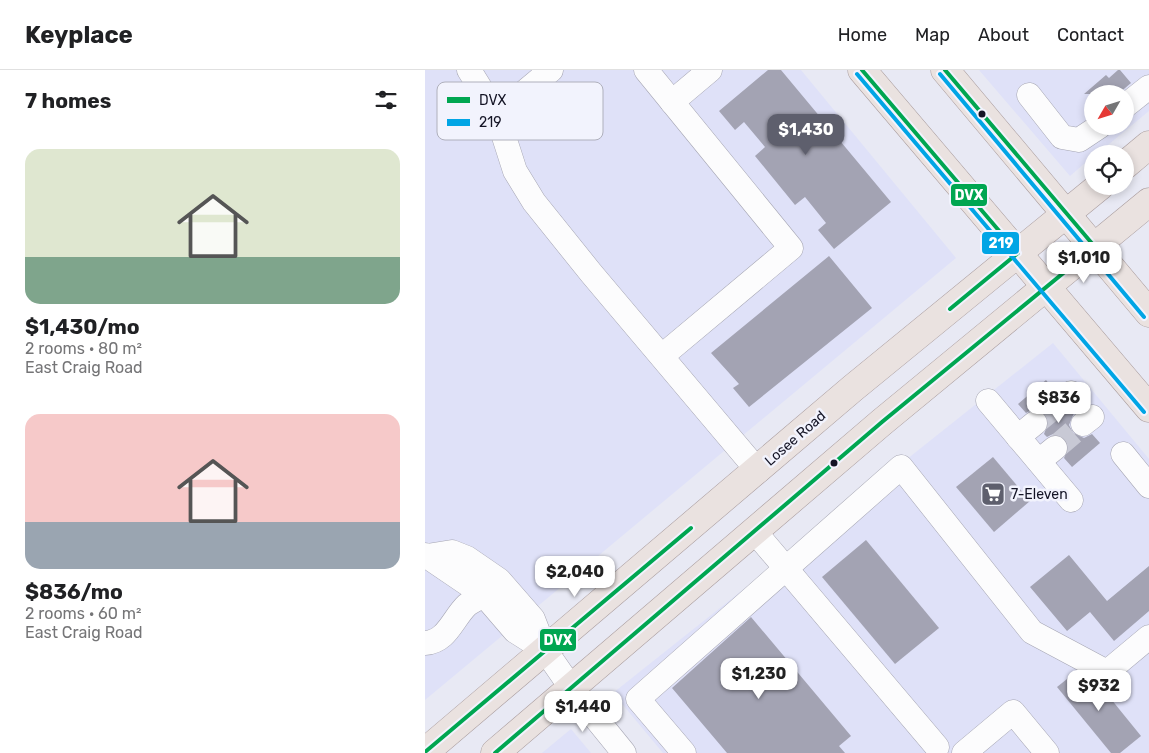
<!DOCTYPE html>
<html lang="en">
<head>
<meta charset="utf-8">
<style>
	body { margin:0; font-family:Rubik,sans-serif; background:#f2f2f2; color:#202124; height:100vh; display:flex; flex-direction:column; font-size:19px; white-space:nowrap }
	* { box-sizing:border-box; margin:0 }
	p { font-size:16px; color:#757577 }
	.icon { flex:none; width:28px; height:28px; fill:none; stroke:currentColor; stroke-width:2; stroke-linecap:round; stroke-linejoin:round }
	.map { position:relative; flex:1; overflow:hidden }
	.sheet { display:flex; flex-direction:column; background:#fff; width:425px }
	.sheet>* { flex:none }
	.needle { width:32px; rotate:231deg }
	.controls { position:absolute; left:659px; top:15px; display:grid; gap:10px }
	.controls a { display:grid; place-items:center; width:50px; height:50px; border-radius:50%; background:#fff; box-shadow:0 2px 8px #0003; font-size:25px }
	.price { position:absolute; translate:-50% -42px; padding:0 11px; border-radius:10px; background:#fff; color:#222; font-size:16px; line-height:32px; filter:drop-shadow(0 1px 2px #0008) }
	.price::after { content:''; position:absolute; left:50%; top:30px; width:15px; height:11px; margin-left:-8px; background:inherit; clip-path:polygon(0 0,100% 0,50% 100%) }
	.price.on { background:#5e5f6d; color:#fff }
	ul { padding:0; list-style:none }
	li { display:grid; align-content:center; gap:10px; height:265px; padding:0 25px }
	li span { display:grid; place-items:center; height:155px; border-radius:15px; color:#555 }
	li>.icon { margin-inline-start:auto }
	span .icon { width:90px; height:90px; fill:#fffc; stroke-width:1 }
	li b { font-size:21px }
	h2 { display:flex; justify-content:space-between; align-items:center; height:60px; padding:0 25px; font-size:21px }
	header { display:flex; align-items:center; gap:30px; box-sizing:border-box; height:70px; padding:0 25px; background:#fff; border-bottom:1px solid #e0e0e0 }
	header strong { font-size:24px }
	nav { display:flex; gap:28px; margin-inline-start:auto; font-size:18px }
	main { display:flex; flex:1; min-height:0 }
	.map>svg:first-child { display:block }
</style>
</head>
<body>
<header>
<strong>Keyplace</strong>
<nav><a>Home</a><a>Map</a><a>About</a><a>Contact</a></nav>
</header>
<main>
<section class="sheet">
<h2>7 homes<svg class="icon" aria-label="filters" viewBox="0 0 24 24"><path d="M4 7h16M4 17h16"/><circle cx="9" cy="7" r="2"/><circle cx="15" cy="17" r="2"/></svg></h2>
<ul>
<li><span style="background:linear-gradient(#dfe7d0 70%,#7fa58c 0)"><svg class="icon" aria-label="home" viewBox="0 0 24 24"><path d="M3 11l9-7 9 7M6 9v11h12V9"/></svg></span><div><b>$1,430/mo</b><p>2 rooms · 80 m²</p><p>East Craig Road</p></div></li>
<li><span style="background:linear-gradient(#f6c9c9 70%,#9aa5b1 0)"><svg class="icon" aria-label="home" viewBox="0 0 24 24"><path d="M3 11l9-7 9 7M6 9v11h12V9"/></svg></span><div><b>$836/mo</b><p>2 rooms · 60 m²</p><p>East Craig Road</p></div></li>
</ul>
</section>
<div class="map">
<svg width="724" height="683" viewBox="0 0 724 683">
	<rect width="100%" height="100%" fill="#e8e9f4"/>
	<g fill="#dfe1f8" fill-rule="evenodd">
		<path d="M 0,0 L 376,0 L 531,188 L 0,630 Z"/>
		<path d="M 554,0 L 724,0 L 724,41 L 672,84 L 668,84 L 667,87 L 645,106 ZM 668,24 L 700,24 L 700,56 L 668,56 Z"/>
		<path d="M 628,273 L 724,389 L 724,683 L 238,683 L 188,623 Z"/>
		<path d="M 146,659 L 166,683 L 117,683 Z"/>
	</g>
	<g fill="#a3a3b3">
		<path d="M 343,0 L 356,0 L 466,132 L 409,179 L 393,160 L 401,153 L 380,127 L 370,135 L 330,86 L 340,77 L 319,52 L 310,60 L 294,41 Z"/>
		<path d="M 693,0 L 695,0 L 706,13 L 693,24 L 659,24 L 681,5 L 684,8 Z"/>
		<path d="M 404,186 L 447,238 L 324,337 L 308,318 L 314,314 L 286,283 Z"/>
		<path d="M 621,310 L 629,320 L 625,326 L 627,339 L 634,343 L 647,340 L 649,343 L 644,355 L 648,363 L 659,368 L 667,364 L 675,373 L 647,397 L 639,388 L 644,376 L 640,369 L 628,364 L 622,367 L 619,364 L 624,351 L 620,344 L 608,339 L 601,343 L 593,334 Z"/>
		<path d="M 568,387 L 605,431 L 569,462 L 531,417 Z"/>
		<path d="M 441,470 L 514,558 L 470,594 L 397,507 Z"/>
		<path d="M 644,485 L 682,531 L 724,496 L 724,541 L 689,571 L 665,542 L 642,561 L 605,517 Z"/>
		<path d="M 326,547 L 426,666 L 414,676 L 420,683 L 302,683 L 247,618 Z"/>
		<path d="M 652,601 L 673,613 L 716,666 L 695,683 L 686,683 L 632,617 Z"/>
	</g>
	<g fill="none" stroke-linecap="round" stroke-linejoin="round">
		<g stroke="#c8c9d5" stroke-width="24" stroke-dasharray="24 12" stroke-linecap="butt">
			<path d="M 610,353 L 638,330"/>
			<path d="M 630,378 L 658,354"/>
		</g>
		<g stroke="#a5a5b2" stroke-width="25">
			<g id="minor">
				<path d="M 44,0 L 72,45 L 90,101 L 109,132 L 166,203 L 333,401"/>
				<path d="M 221,0 L 366,178 L 237,286"/>
				<path d="M 604,25 L 637,67 L 654,70 L 675,56"/>
				<path d="M 247,32 L 285,0"/>
				<path d="M 700,36 L 724,17"/>
				<path d="M 72,45 L 126,0"/>
				<path d="M 638,330 L 646,323"/>
				<path d="M 563,331 L 646,430"/>
				<path d="M 658,354 L 667,347"/>
				<path d="M 593,367 L 610,353"/>
				<path d="M 698,384 L 724,416"/>
				<path d="M 614,391 L 630,378"/>
				<path d="M 330,462 L 512,677"/>
				<path d="M 0,485 L 59,525 L 90,561 L 120,580"/>
				<path d="M 2,486 L 27,482 L 42,488 L 74,510 L 108,549 L 120,580 L 147,619 L 199,683"/>
				<path d="M 0,573 C 22,572 28,548 42,535 C 47,531 54,528 59,525"/>
				<path d="M 259,683 L 213,629 L 476,397 L 607,562 L 682,602 L 724,567"/>
				<path d="M 539,683 L 588,642 L 622,683"/>
			</g>
		</g>
		<g stroke="#a89b9c" stroke-width="29">
			<g id="major">
				<path d="M 437,0 L 724,338"/>
				<path d="M 520,0 L 724,243"/>
				<path d="M 700,95 L 724,75"/>
				<path d="M 0,682 L 428,318 L 675,116"/>
				<path d="M 70,683 L 457,352 L 724,132"/>
			</g>
		</g>
		<use href="#minor" stroke="#fcfcfd" stroke-width="24"/>
		<use href="#major" stroke="#eae2e0" stroke-width="28"/>
		<g stroke="#f2f3fd" stroke-width="8">
			<g id="bus-1">
				<path d="M 437,0 L 593,183 L 525,239"/>
				<path d="M 0,682 L 266,458"/>
				<path d="M 70,683 L 457,352 L 670,177 L 520,0"/>
			</g>
		</g>
		<g stroke="#f2f3fd" stroke-width="8">
			<g id="bus-2">
				<path d="M 432,4 L 719,342"/>
				<path d="M 515,4 L 719,247"/>
			</g>
		</g>
		<use href="#bus-1" stroke="#00a651" stroke-width="4"/>
		<use href="#bus-2" stroke="#01a5e5" stroke-width="4"/>
	</g>
	<defs>
		<g id="supermarket-square" transform="scale(1.25)"><rect x="-9" y="-9" width="18" height="18" rx="4" fill="#5e5f6d" stroke="#f2f3fd"/><path d="M-6-5.5h2.5l.6 2H6L4.5 2H-2.5L-4.4-4H-6ZM-1.5 3.2a1.3 1.3 0 1 0 .1 0ZM3 3.2a1.3 1.3 0 1 0 .1 0Z" fill="#fff"/></g>
	</defs>
	<g fill-rule="evenodd">
		<use href="#supermarket-square" x="568" y="424"/>
	</g>
	<g fill="#141425" stroke="#f2f3fd" stroke-width="2">
		<circle cx="557" cy="44" r="4.5"/>
		<circle cx="409" cy="393" r="4.5"/>
	</g>
	<g text-anchor="middle" stroke-width="5" stroke-linejoin="round" paint-order="stroke">
		<g font-size="14" fill="#141425" stroke="#f2f3fd">
			<text transform="translate(370 368) rotate(-41)" y="5">Losee Road</text>
		</g>
		<g font-size="14" fill="#141425" stroke="#f2f3fd" text-anchor="start">
			<text x="586" y="429">7-Eleven</text>
		</g>
	</g>
	<rect x="12" y="12" width="166" height="58" rx="8" fill="#f2f3fd" stroke="#afb0bc" stroke-width="1"/>
	<rect x="22" y="27" width="23" height="6" fill="#00a651"/>
	<rect x="22" y="49" width="23" height="7" fill="#01a5e5"/>
	<g font-size="14" fill="#141425">
		<text x="54" y="35">DVX</text>
		<text x="54" y="57">219</text>
	</g>
	<g stroke="#f2f3fd" stroke-width="2">
		<rect x="525" y="113" width="38" height="24" rx="5" fill="#00a651"/>
		<rect x="556" y="161" width="39" height="24" rx="5" fill="#01a5e5"/>
		<rect x="114" y="558" width="38" height="24" rx="5" fill="#00a651"/>
	</g>
	<g font-size="14" text-anchor="middle" font-weight="bold" fill="#fff">
		<text x="544" y="130">DVX</text>
		<text x="576" y="178">219</text>
		<text x="133" y="575">DVX</text>
	</g>
</svg>
<div class="controls">
<a><svg class="needle" viewBox="-14 -14 28 28"><path d="M0-13l5 13h-10z" fill="#e53935"/><path d="M0 13l5-13h-10z" fill="#757577"/></svg></a>
<a><svg class="icon" aria-label="locate" viewBox="0 0 24 24"><circle cx="12" cy="12" r="6"/><path d="M12 2v4M12 18v4M2 12h4M18 12h4"/></svg></a>
</div>
<b class="price on" style="left:381px;top:86px">$1,430</b>
<b class="price" style="left:659px;top:214px">$1,010</b>
<b class="price" style="left:634px;top:354px">$836</b>
<b class="price" style="left:150px;top:528px">$2,040</b>
<b class="price" style="left:334px;top:630px">$1,230</b>
<b class="price" style="left:674px;top:642px">$932</b>
<b class="price" style="left:158px;top:663px">$1,440</b>
</div>
</main>
</body>
</html>
